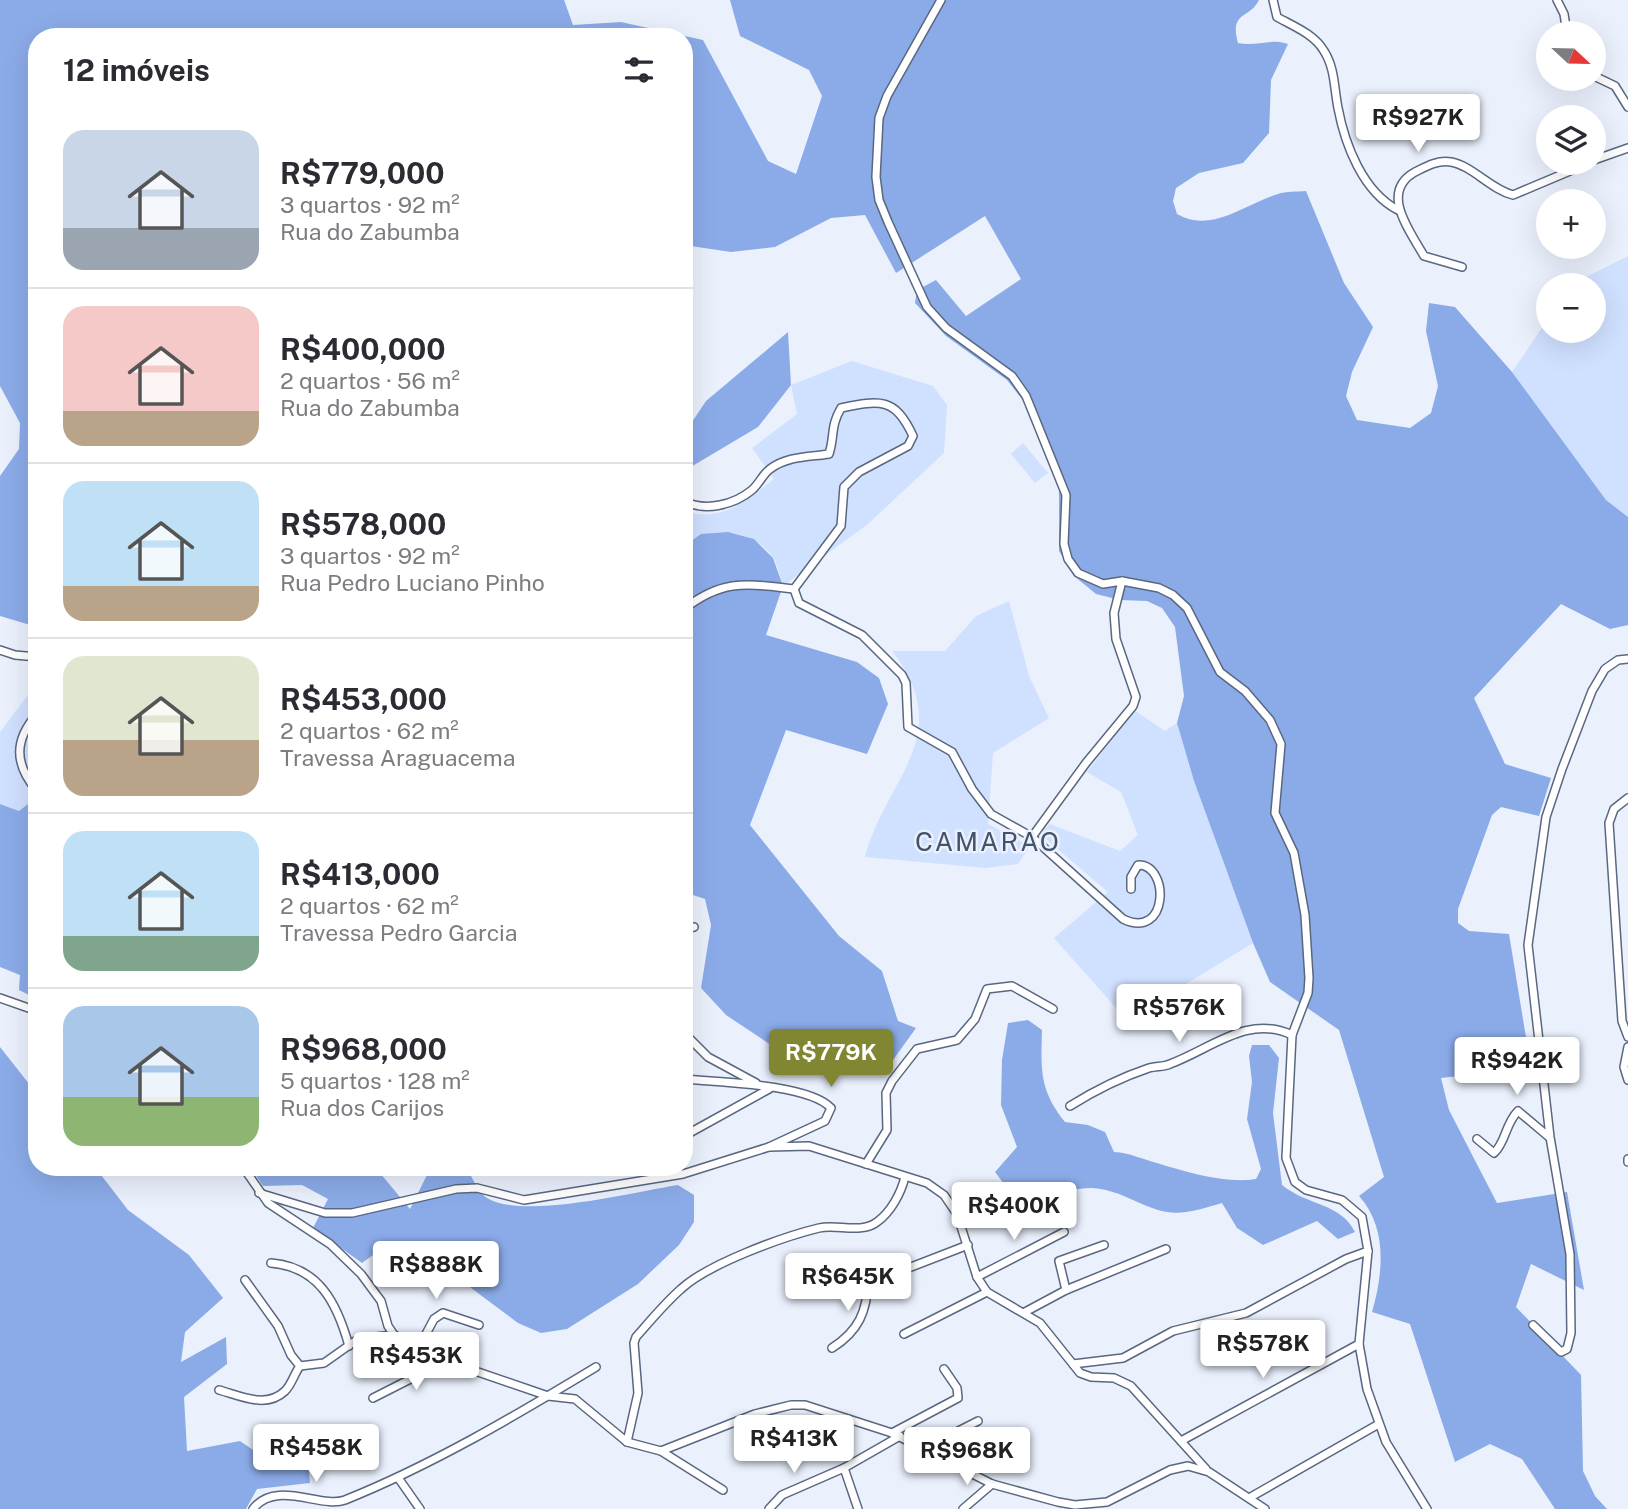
<!DOCTYPE html>
<html lang="pt">
<head>
<meta charset="utf-8">
<style>
	body { margin:0; font-family:"Public Sans",sans-serif; background:#f7f7f7; color:#2b2b33; height:100vh; display:flex; flex-direction:column; font-size:26px; white-space:nowrap }
	* { box-sizing:border-box; margin:0 }
	p { font-size:23px; color:#7c7c81 }
	.icon { flex:none; width:38px; height:38px; fill:none; stroke:currentColor; stroke-width:2; stroke-linecap:round; stroke-linejoin:round }
	.map { position:relative; flex:1; overflow:hidden }
	.details { position:absolute; left:28px; top:28px; width:665px; height:1148px; display:flex; flex-direction:column; background:#fff; border-radius:28px; box-shadow:0 7px 28px #0002 }
	.details>* { flex:none }
	.needle { width:46px; rotate:112deg }
	.tools { position:absolute; left:1536px; top:21px; display:grid; gap:14px }
	.tools a { display:grid; place-items:center; width:70px; height:70px; border-radius:50%; background:#fff; box-shadow:0 7px 28px #0002; font-size:35px }
	.price { position:absolute; translate:-50% -60px; padding:0 16px; border-radius:7px; background:#fff; color:#222; font-size:23px; line-height:46px; filter:drop-shadow(0 2px 4px #0008) }
	.price::after { content:''; position:absolute; left:50%; top:42px; width:21px; height:16px; margin-left:-10px; background:inherit; clip-path:polygon(0 0,100% 0,50% 100%) }
	.price.current { background:#808631; color:#fff }
	ul { padding:0; list-style:none }
	li { display:flex; align-items:center; gap:21px; height:175px; padding:0 35px }
	li+li { border-top:2px solid #e1e1e2 }
	li span { display:grid; place-items:center; flex:none; width:196px; height:140px; border-radius:21px; color:#555 }
	li>.icon { margin-inline-start:auto }
	span .icon { width:84px; height:84px; fill:#fffc; stroke-width:1 }
	li b { font-size:30px }
	h2 { display:flex; justify-content:space-between; align-items:center; height:84px; padding:0 35px; font-size:30px }
	.map>svg:first-child { display:block }
</style>
</head>
<body>
<div class="map">
<svg width="1628" height="1509" viewBox="0 0 1628 1509">
	<rect width="100%" height="100%" fill="#eaf1fd"/>
	<g fill="#d0e0ff">
		<path d="M 1628,256 L 1628,517 L 1606,500 L 1512,372 L 1549,317 L 1549,331 L 1594,331 L 1594,285 L 1570,285 Z"/>
		<path d="M 852,361 L 933,386 L 947,405 L 944,453 L 868,524 L 783,586 C 780,577 778,566 774,559 C 754,527 711,527 684,546 L 684,510 C 718,525 749,499 774,479 L 752,448 L 797,414 L 791,385 Z"/>
		<path d="M 1023,443 L 1048,473 L 1035,483 L 1011,454 Z"/>
		<path d="M 1009,601 L 1029,676 L 1049,718 L 993,753 L 988,824 L 1030,846 L 1018,864 L 986,868 L 865,857 C 885,779 958,736 892,651 L 945,651 L 976,616 Z"/>
		<path d="M 37,683 L 37,797 L 19,811 L 0,804 L 0,732 Z"/>
		<path d="M 1134,710 L 1165,731 L 1177,723 L 1194,781 L 1253,943 L 1127,1020 L 1054,938 L 1108,892 L 1040,834 L 1050,824 L 1120,851 L 1138,835 L 1121,792 L 1087,772 Z"/>
	</g>
	<g fill="#8babe8">
		<path d="M 0,0 L 564,0 L 573,25 L 621,22 L 703,40 L 768,161 L 796,174 L 822,96 L 809,70 L 740,36 L 730,0 L 1259,0 C 1250,19 1229,11 1238,43 C 1256,47 1270,38 1288,44 L 1271,80 L 1269,133 L 1243,163 L 1199,173 L 1176,188 L 1173,201 L 1177,214 C 1211,234 1245,204 1278,194 C 1286,191 1297,192 1306,191 L 1344,283 L 1373,327 L 1352,372 L 1346,396 L 1357,420 L 1410,428 L 1431,413 L 1438,386 L 1426,331 L 1429,303 L 1455,307 L 1512,372 L 1606,500 L 1628,517 L 1628,625 L 1610,629 L 1561,604 L 1474,698 L 1505,764 L 1551,778 L 1539,816 L 1501,807 L 1492,815 L 1458,909 L 1458,923 L 1469,931 L 1509,934 L 1531,1068 L 1441,1078 L 1449,1110 L 1497,1203 L 1567,1192 L 1584,1290 L 1531,1264 L 1516,1307 L 1581,1375 L 1583,1471 L 1595,1496 L 1607,1509 L 1555,1509 L 1522,1459 L 1490,1444 L 1455,1462 L 1410,1324 L 1372,1312 C 1383,1274 1388,1228 1359,1196 L 1384,1177 L 1339,1030 L 1270,982 L 1253,943 L 1194,781 L 1177,723 L 1184,696 L 1175,627 L 1162,608 L 1147,601 L 1120,600 L 1096,594 L 1074,576 L 1059,551 L 1059,484 L 1025,403 L 1007,380 L 946,336 L 915,303 L 917,290 L 936,280 L 966,316 L 1021,279 L 985,216 L 896,273 L 865,215 L 831,218 L 775,247 L 731,252 L 684,245 L 684,37 L 37,37 L 37,627 L 0,616 L 0,476 L 19,449 L 20,423 L 0,386 Z"/>
		<path d="M 788,332 L 791,385 L 758,427 L 684,471 L 684,434 L 706,401 Z"/>
		<path d="M 728,532 L 754,539 L 773,558 L 783,586 L 766,635 L 857,662 L 879,678 L 888,704 L 867,754 L 786,730 L 750,825 L 839,936 L 882,971 L 898,1021 L 916,1028 L 888,1067 L 809,1031 L 771,1045 L 726,1015 L 701,988 L 711,925 L 705,899 L 684,892 L 684,546 L 701,534 Z"/>
		<path d="M 37,797 L 37,999 L 19,990 L 20,975 L 0,967 L 0,804 L 19,811 Z"/>
		<path d="M 1028,1020 L 1042,1030 C 1041,1069 1039,1090 1065,1122 L 1088,1125 L 1105,1132 L 1114,1152 C 1130,1153 1142,1159 1157,1163 C 1186,1172 1226,1184 1256,1179 L 1261,1169 L 1247,1119 L 1252,1082 L 1249,1056 L 1252,1045 L 1269,1045 L 1279,1058 L 1273,1113 L 1282,1185 C 1308,1206 1341,1203 1355,1232 L 1338,1239 L 1317,1221 L 1263,1245 L 1237,1228 L 1222,1203 C 1201,1209 1180,1217 1158,1210 C 1135,1203 1117,1189 1091,1188 C 1067,1188 1044,1200 1023,1209 L 995,1172 L 1017,1147 L 1001,1105 L 1002,1060 L 1008,1023 Z"/>
		<path d="M 0,1047 L 37,1094 L 37,1167 L 95,1167 L 128,1210 L 189,1255 L 223,1298 L 185,1332 L 181,1362 L 226,1337 L 227,1364 L 184,1397 L 187,1451 L 240,1441 L 262,1456 L 284,1443 L 307,1455 L 310,1483 L 257,1489 L 246,1509 L 0,1509 Z"/>
		<path d="M 250,1167 L 375,1167 L 410,1209 L 431,1167 L 466,1167 C 472,1176 478,1193 487,1198 C 524,1220 633,1192 678,1185 L 694,1195 L 694,1222 L 679,1245 L 638,1284 L 567,1329 L 541,1333 L 518,1323 L 455,1276 L 403,1273 L 377,1252 L 362,1263 L 313,1228 L 328,1199 L 302,1185 L 263,1186 Z"/>
	</g>
	<g fill="none" stroke-linecap="round" stroke-linejoin="round">
		<g stroke="#596780" stroke-width="10">
			<g id="minor">
				<path d="M 941,0 L 887,96 L 879,118 L 876,177 L 879,200 L 888,222 L 927,307 L 946,328 L 1012,376 L 1026,396 L 1066,495 L 1064,544 L 1068,559 L 1078,573 L 1103,584 L 1122,581 L 1159,588 L 1173,595 L 1187,608 L 1220,672 L 1245,691 L 1270,720 L 1281,744 L 1275,813 L 1294,853 L 1305,915 L 1309,978 L 1308,993 L 1292,1035 L 1286,1158 L 1295,1182 L 1306,1190 L 1342,1200 L 1362,1217 L 1368,1251 L 1359,1344 L 1367,1389 L 1386,1442 L 1427,1509"/>
				<path d="M 1273,0 L 1277,17 C 1293,26 1314,34 1324,51 C 1335,68 1334,88 1338,108 C 1345,145 1363,192 1398,210"/>
				<path d="M 1557,0 L 1564,14 L 1567,33"/>
				<path d="M 1594,76 L 1615,86 L 1628,107"/>
				<path d="M 1594,160 L 1628,148"/>
				<path d="M 1462,267 L 1424,256 C 1410,231 1379,192 1415,172 C 1427,166 1437,160 1451,162 C 1473,166 1490,189 1513,195 L 1589,163"/>
				<path d="M 684,501 C 705,512 734,505 752,490 C 759,484 763,474 770,469 C 787,456 809,457 829,454 C 835,435 830,427 841,408 C 880,400 895,397 913,436 L 908,446 L 859,472 L 844,487 L 841,526 L 794,589 L 799,603 L 862,635 L 902,675 L 906,683 L 908,727 L 952,752 L 972,789 L 991,814 L 1032,837 L 1123,919 C 1169,941 1170,864 1138,865 L 1131,877 L 1131,889"/>
				<path d="M 684,609 C 724,578 748,584 794,589"/>
				<path d="M 0,650 L 15,655 L 37,657"/>
				<path d="M 37,714 C 14,740 14,764 37,791"/>
				<path d="M 1628,798 L 1614,809 L 1609,823 L 1622,1021 L 1628,1037"/>
				<path d="M 1032,837 L 1086,763 L 1133,706 L 1136,697 L 1116,639 L 1114,613 L 1122,581"/>
				<path d="M 684,929 L 694,927"/>
				<path d="M 0,998 L 37,1011"/>
				<path d="M 684,1033 L 708,1057 L 756,1083"/>
				<path d="M 1628,1047 L 1624,1067 L 1628,1080"/>
				<path d="M 684,1079 C 718,1082 809,1084 831,1108 L 825,1121 L 769,1147 L 809,1146 L 927,1183 L 944,1195 L 957,1214 L 977,1277 L 987,1292 L 1040,1323 L 1080,1373 L 1091,1377 L 1114,1378 L 1131,1386 L 1206,1469"/>
				<path d="M 1070,1106 C 1094,1091 1122,1077 1149,1068 C 1156,1066 1164,1067 1170,1064 C 1211,1049 1248,1014 1292,1035"/>
				<path d="M 684,1136 L 769,1089"/>
				<path d="M 1477,1139 L 1494,1153 C 1506,1142 1505,1124 1518,1111 L 1549,1137"/>
				<path d="M 1628,1159 L 1628,1162"/>
				<path d="M 866,1164 L 887,1130 L 886,1093 L 892,1081 L 917,1049 L 957,1040 L 975,1019 L 987,989 L 1012,986 L 1053,1009"/>
				<path d="M 243,1167 L 268,1203 L 330,1244 L 361,1274 L 381,1301 L 388,1326 L 394,1335"/>
				<path d="M 259,1193 L 325,1213 L 352,1213 L 456,1189 L 477,1188 L 524,1200 L 683,1174 L 769,1147"/>
				<path d="M 271,1263 C 319,1267 337,1303 349,1346"/>
				<path d="M 977,1277 L 1064,1232"/>
				<path d="M 245,1280 L 278,1326 L 291,1355 L 300,1366"/>
				<path d="M 838,1280 L 880,1279 L 968,1245"/>
				<path d="M 1066,1290 L 1059,1261 L 1104,1245"/>
				<path d="M 1025,1312 L 1066,1290 L 1166,1249"/>
				<path d="M 1533,1325 L 1561,1352 L 1567,1349 L 1571,1333 L 1570,1254 L 1550,1137 L 1528,945 L 1546,817 L 1562,769 L 1592,691 L 1605,669 L 1618,660 L 1628,659"/>
				<path d="M 904,1334 L 987,1292"/>
				<path d="M 419,1347 L 434,1319 L 443,1313 L 479,1325"/>
				<path d="M 832,1348 C 859,1331 867,1311 868,1281"/>
				<path d="M 1073,1364 L 1123,1358 L 1173,1331 L 1246,1313 L 1346,1259 L 1368,1251"/>
				<path d="M 219,1390 C 241,1396 266,1409 285,1391 C 292,1384 294,1374 300,1366 L 324,1363 L 358,1339 L 394,1335 L 446,1361 L 548,1396 L 575,1399 L 627,1442 L 661,1451 L 755,1414 L 791,1405 L 805,1405 L 892,1433 L 992,1484 L 1058,1502 L 1075,1505 L 1107,1502 L 1170,1470 L 1188,1466 L 1209,1472 L 1265,1509"/>
				<path d="M 373,1398 L 446,1361"/>
				<path d="M 892,1433 L 958,1398 L 957,1388 L 944,1369"/>
				<path d="M 1181,1441 L 1359,1344"/>
				<path d="M 627,1442 L 638,1393 L 634,1343 L 636,1337 C 651,1320 665,1303 681,1289 C 708,1264 782,1237 819,1228 C 837,1224 861,1234 877,1222 C 891,1212 901,1193 905,1177"/>
				<path d="M 921,1450 L 978,1421"/>
				<path d="M 661,1451 L 723,1490"/>
				<path d="M 844,1468 L 858,1509"/>
				<path d="M 399,1479 L 420,1509"/>
				<path d="M 1249,1498 L 1377,1425"/>
				<path d="M 253,1509 C 276,1479 321,1509 345,1500 C 432,1465 515,1416 596,1367"/>
				<path d="M 769,1509 L 782,1495 L 844,1468 L 900,1436"/>
				<path d="M 963,1509 L 992,1484"/>
			</g>
		</g>
		<use href="#minor" stroke="#fff" stroke-width="7"/>
	</g>
	<g text-anchor="middle" stroke-width="5" stroke-linejoin="round" paint-order="stroke">
		<g font-size="26" letter-spacing="2" fill="#45526b" stroke="#eaf1fd">
			<text x="988" y="851">CAMARAO</text>
		</g>
	</g>
</svg>
<div class="tools">
<a><svg class="needle" viewBox="-14 -14 28 28"><path d="M0-13l5 13h-10z" fill="#e53935"/><path d="M0 13l5-13h-10z" fill="#7c7c81"/></svg></a>
<a><svg class="icon" aria-label="layers" viewBox="0 0 24 24"><path d="M12 4l9 5-9 5-9-5zM3 14l9 5 9-5"/></svg></a>
<a>+</a>
<a>−</a>
</div>
<b class="price" style="left:1418px;top:154px">R$927K</b>
<b class="price" style="left:1179px;top:1044px">R$576K</b>
<b class="price current" style="left:831px;top:1089px">R$779K</b>
<b class="price" style="left:1517px;top:1097px">R$942K</b>
<b class="price" style="left:1014px;top:1242px">R$400K</b>
<b class="price" style="left:436px;top:1301px">R$888K</b>
<b class="price" style="left:848px;top:1313px">R$645K</b>
<b class="price" style="left:1263px;top:1380px">R$578K</b>
<b class="price" style="left:416px;top:1392px">R$453K</b>
<b class="price" style="left:794px;top:1475px">R$413K</b>
<b class="price" style="left:316px;top:1484px">R$458K</b>
<b class="price" style="left:967px;top:1487px">R$968K</b>
<section class="details">
<h2>12 imóveis<svg class="icon" aria-label="filters" viewBox="0 0 24 24"><path d="M4 7h16M4 17h16"/><circle cx="9" cy="7" r="2"/><circle cx="15" cy="17" r="2"/></svg></h2>
<ul>
<li><span style="background:linear-gradient(#c9d6e8 70%,#9aa5b1 0)"><svg class="icon" aria-label="home" viewBox="0 0 24 24"><path d="M3 11l9-7 9 7M6 9v11h12V9"/></svg></span><div><b>R$779,000</b><p>3 quartos · 92 m²</p><p>Rua do Zabumba</p></div></li>
<li><span style="background:linear-gradient(#f6c9c9 75%,#b9a48a 0)"><svg class="icon" aria-label="home" viewBox="0 0 24 24"><path d="M3 11l9-7 9 7M6 9v11h12V9"/></svg></span><div><b>R$400,000</b><p>2 quartos · 56 m²</p><p>Rua do Zabumba</p></div></li>
<li><span style="background:linear-gradient(#bfe0f5 75%,#b9a48a 0)"><svg class="icon" aria-label="home" viewBox="0 0 24 24"><path d="M3 11l9-7 9 7M6 9v11h12V9"/></svg></span><div><b>R$578,000</b><p>3 quartos · 92 m²</p><p>Rua Pedro Luciano Pinho</p></div></li>
<li><span style="background:linear-gradient(#dfe7d0 60%,#b9a48a 0)"><svg class="icon" aria-label="home" viewBox="0 0 24 24"><path d="M3 11l9-7 9 7M6 9v11h12V9"/></svg></span><div><b>R$453,000</b><p>2 quartos · 62 m²</p><p>Travessa Araguacema</p></div></li>
<li><span style="background:linear-gradient(#bfe0f5 75%,#7fa58c 0)"><svg class="icon" aria-label="home" viewBox="0 0 24 24"><path d="M3 11l9-7 9 7M6 9v11h12V9"/></svg></span><div><b>R$413,000</b><p>2 quartos · 62 m²</p><p>Travessa Pedro Garcia</p></div></li>
<li><span style="background:linear-gradient(#a9c7e8 65%,#8fb573 0)"><svg class="icon" aria-label="home" viewBox="0 0 24 24"><path d="M3 11l9-7 9 7M6 9v11h12V9"/></svg></span><div><b>R$968,000</b><p>5 quartos · 128 m²</p><p>Rua dos Carijos</p></div></li>
</ul>
</section>
</div>
</body>
</html>
